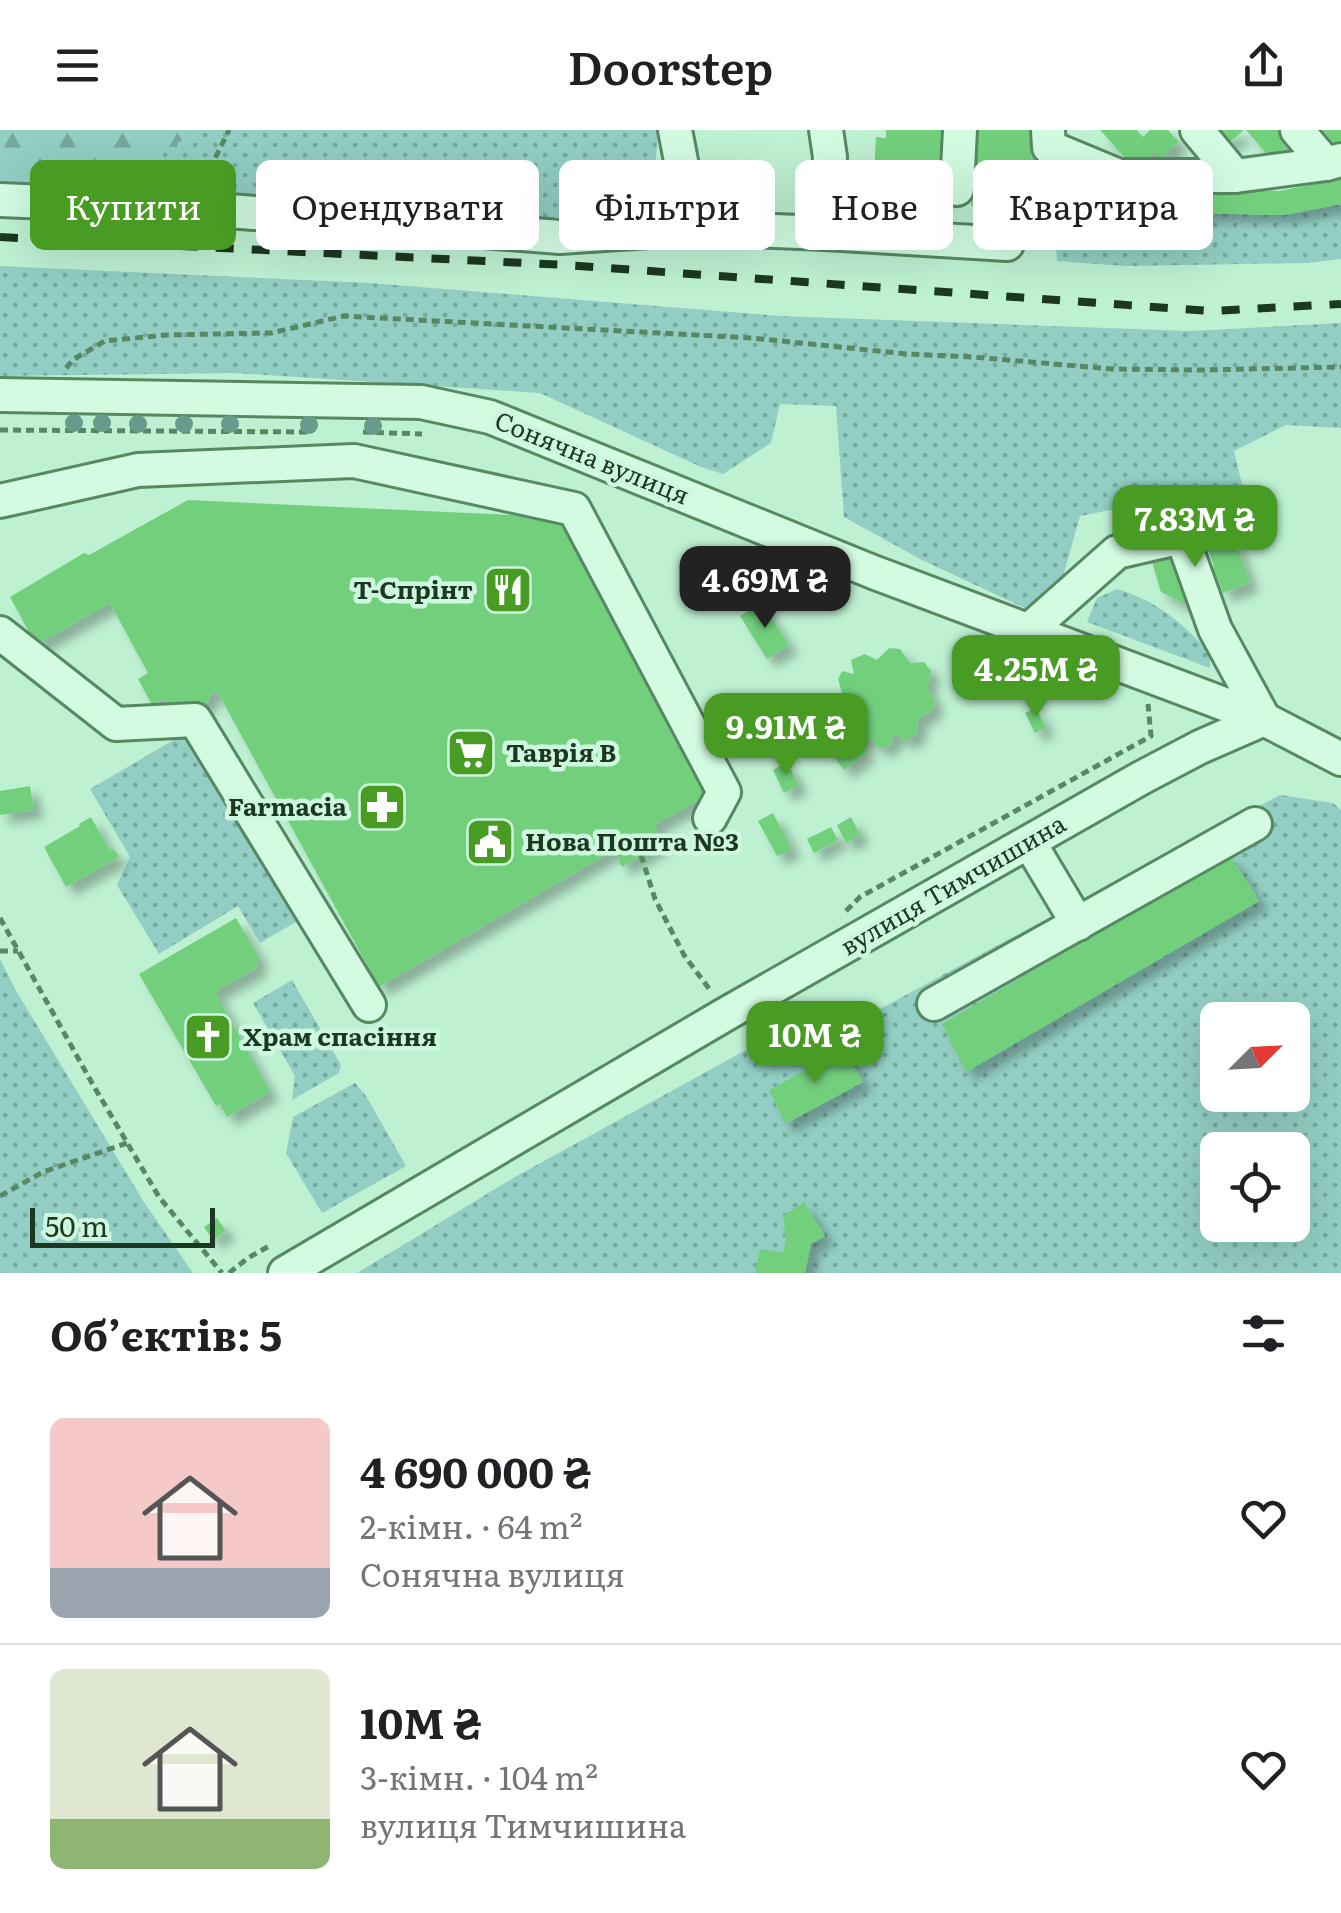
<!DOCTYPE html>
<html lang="uk">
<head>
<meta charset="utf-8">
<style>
	body { margin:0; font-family:Literata,serif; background:#f2f2f2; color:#202124; height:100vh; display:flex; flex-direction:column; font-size:38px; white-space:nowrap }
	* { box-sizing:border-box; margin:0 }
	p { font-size:32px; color:#757577 }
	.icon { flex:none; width:55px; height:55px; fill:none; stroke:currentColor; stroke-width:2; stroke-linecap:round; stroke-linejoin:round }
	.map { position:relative; height:1143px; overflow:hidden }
	.side { display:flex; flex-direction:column; background:#fff; flex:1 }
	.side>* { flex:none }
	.banner { position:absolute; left:30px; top:30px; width:1282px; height:90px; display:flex; gap:20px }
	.needle { width:65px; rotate:66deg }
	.fabs { position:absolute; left:1200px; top:872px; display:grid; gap:20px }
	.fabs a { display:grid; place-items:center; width:110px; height:110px; border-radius:15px; background:#fff; box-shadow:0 10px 40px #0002; font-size:50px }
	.scale { position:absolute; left:30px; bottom:25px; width:185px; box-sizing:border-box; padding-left:10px; border:5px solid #1c3821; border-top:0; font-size:28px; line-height:35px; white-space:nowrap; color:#1c3821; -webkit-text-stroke:8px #cef7df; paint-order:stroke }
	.price { position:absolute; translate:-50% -85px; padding:0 22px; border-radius:20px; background:#489b23; color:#fff; font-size:32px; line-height:65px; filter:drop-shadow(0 2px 5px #0008) }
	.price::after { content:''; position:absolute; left:50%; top:60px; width:30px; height:22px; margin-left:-15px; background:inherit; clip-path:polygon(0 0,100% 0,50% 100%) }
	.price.on { background:#222; color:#fff }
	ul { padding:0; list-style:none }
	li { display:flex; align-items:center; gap:30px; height:250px; padding:0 50px }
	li+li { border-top:2px solid #e0e0e0 }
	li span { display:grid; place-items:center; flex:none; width:280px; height:200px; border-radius:15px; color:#555 }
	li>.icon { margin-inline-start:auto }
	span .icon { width:120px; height:120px; fill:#fffc; stroke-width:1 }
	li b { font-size:42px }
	h2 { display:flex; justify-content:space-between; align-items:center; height:120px; padding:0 50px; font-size:42px }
	.chip { padding:0 35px; border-radius:15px; background:#fff; box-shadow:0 10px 40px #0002; font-size:35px; line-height:90px }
	.chip.on { background:#489b23; color:#fff }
	header { display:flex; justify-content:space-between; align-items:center; height:130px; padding:0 50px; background:#fff; font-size:45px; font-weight:600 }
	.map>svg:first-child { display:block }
</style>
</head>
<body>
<header><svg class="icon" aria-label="menu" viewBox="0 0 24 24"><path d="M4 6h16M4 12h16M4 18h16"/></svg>Doorstep<svg class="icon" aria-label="share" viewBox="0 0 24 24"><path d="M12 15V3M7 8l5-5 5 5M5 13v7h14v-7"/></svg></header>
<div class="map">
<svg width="1341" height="1143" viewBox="0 0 1341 1143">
	<defs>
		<pattern id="grass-dots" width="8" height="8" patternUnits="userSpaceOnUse" patternTransform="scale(2.5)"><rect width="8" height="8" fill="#92cec3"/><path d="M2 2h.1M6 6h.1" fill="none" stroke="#76a89e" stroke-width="1.8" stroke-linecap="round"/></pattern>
		<pattern id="forest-firs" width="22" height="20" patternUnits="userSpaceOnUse" patternTransform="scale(2.5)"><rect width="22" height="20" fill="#92cec3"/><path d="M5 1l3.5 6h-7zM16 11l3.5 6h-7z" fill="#76a89e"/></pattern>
		<filter id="shadow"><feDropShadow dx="9" dy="9" stdDeviation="5" flood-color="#0004"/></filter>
	</defs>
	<rect width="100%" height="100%" fill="#bef0d2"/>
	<g fill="url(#grass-dots)" fill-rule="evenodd">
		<path d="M 0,0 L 658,0 L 654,53 L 602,87 L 526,87 L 262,68 L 0,55 Z"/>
		<path d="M 1341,74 L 1341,129 L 1307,133 L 1125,136 L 1057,131 L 1053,79 L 1284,85 Z"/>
		<path d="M 0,136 L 370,153 L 780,186 L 1190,201 L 1341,193 L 1341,298 L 1286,295 L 1234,321 L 1243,359 L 1192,364 L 1080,386 L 1062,450 L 1031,481 L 922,430 L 844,387 L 836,276 L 780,274 L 771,313 L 723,344 L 701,337 L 540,263 L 233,243 L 0,246 Z"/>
		<path d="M 1117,459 C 1159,472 1180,492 1210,522 L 1210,538 L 1087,492 L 1097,468 Z"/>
		<path d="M 189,601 L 301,789 L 260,813 L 238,776 L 159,824 L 117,755 L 130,727 L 90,659 Z"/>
		<path d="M 1280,665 L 1333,673 L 1341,680 L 1341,1143 L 357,1143 L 515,1047 L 746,920 L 783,932 L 981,824 ZM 1218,890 L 1292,890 L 1292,965 L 1218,965 ZM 1218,1020 L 1292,1020 L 1292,1095 L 1218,1095 Z"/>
		<path d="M 0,829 L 15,859 L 144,1072 L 193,1143 L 0,1143 Z"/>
		<path d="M 292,850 L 341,935 L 339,943 L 292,970 L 295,946 L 253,873 Z"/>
		<path d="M 355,953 L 366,966 L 406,1036 L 322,1083 L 286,1023 L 293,987 Z"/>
	</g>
	<path fill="url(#forest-firs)" d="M 0,0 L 195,0 C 143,46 66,49 0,53 Z"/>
	<g fill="#72d07d" filter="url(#shadow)">
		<path d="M 886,0 L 945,0 L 942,73 L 873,71 L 876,7 L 886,8 Z"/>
		<path d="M 974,0 L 1033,0 L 1029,79 L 971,76 Z"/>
		<path d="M 1100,0 L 1137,0 L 1143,7 L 1150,0 L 1168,0 L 1179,12 L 1161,28 L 1155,22 L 1136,40 Z"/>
		<path d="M 1214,0 L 1244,0 L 1227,15 Z"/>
		<path d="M 1246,0 L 1279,0 L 1291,13 L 1272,30 Z"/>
		<path d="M 1322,0 L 1341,0 L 1341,19 L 1339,20 Z"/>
		<path d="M 1341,49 L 1341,74 L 1284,85 L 1063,80 L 1065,55 L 1279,61 Z"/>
		<path d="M 188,370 L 557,387 L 713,662 L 654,695 L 661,714 L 622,737 L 614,720 L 379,857 L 217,561 L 208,567 L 209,571 L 186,585 L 173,584 L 164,568 L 152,575 L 138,549 L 148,543 L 110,473 L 36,515 L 10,467 L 84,423 L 89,425 Z"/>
		<path d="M 1142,399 L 1184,422 L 1192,445 L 1214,437 L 1208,419 L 1234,409 L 1250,453 L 1223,463 L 1218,448 L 1197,456 L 1207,484 L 1161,462 Z"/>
		<path d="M 762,473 L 789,515 L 767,529 L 740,486 Z"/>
		<path d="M 889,518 L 900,519 L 910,533 L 924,532 L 931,541 L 927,557 L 935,572 L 931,581 L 918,589 L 918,602 L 906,611 L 895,603 L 890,616 L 880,618 L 869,609 L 861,614 L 867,623 L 844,640 L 802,584 L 828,565 L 832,571 L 842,563 L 838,549 L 842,541 L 854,544 L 851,530 L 865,524 L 877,530 Z"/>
		<path d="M 1036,578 L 1046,598 L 1035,603 L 1025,583 Z"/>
		<path d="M 787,632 L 799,655 L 784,663 L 773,640 Z"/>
		<path d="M 30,656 L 34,680 L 0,685 L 0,661 Z"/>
		<path d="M 773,683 L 792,719 L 777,726 L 758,691 Z"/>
		<path d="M 91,687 L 110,721 L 114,719 L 119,727 L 66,757 L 44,717 L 80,696 L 79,694 Z"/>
		<path d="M 851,687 L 860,705 L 846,713 L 837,695 Z"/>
		<path d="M 831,697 L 838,710 L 814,723 L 807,709 Z"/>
		<path d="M 1230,725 L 1259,771 L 966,942 L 942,894 Z"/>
		<path d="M 236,788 L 260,829 L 255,831 L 258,837 L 215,862 L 270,962 L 227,987 L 220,974 L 216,976 L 139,844 Z"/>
		<path d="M 844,919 L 863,952 L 785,994 L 769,960 Z"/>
		<path d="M 804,1072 L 825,1106 L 811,1114 L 805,1143 L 755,1143 L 760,1119 L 783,1123 L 786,1109 L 783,1086 Z"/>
		<path d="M 217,1088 L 226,1101 L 213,1110 L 204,1097 Z"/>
	</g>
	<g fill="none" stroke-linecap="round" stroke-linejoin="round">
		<g stroke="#568962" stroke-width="38">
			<g id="minor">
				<path d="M 675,0 L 694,98"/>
				<path d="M 1048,0 L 1049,17 L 1119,46 L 1235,46 L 1326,34 L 1341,30"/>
				<path d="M 1197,0 L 1235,46"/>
				<path d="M 1297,0 L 1326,34"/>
				<path d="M 957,59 L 960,0"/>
				<path d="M 0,70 L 190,78 L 560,107 L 694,98 L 825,103 L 1007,114"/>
				<path d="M 825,103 L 830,27 L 826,0"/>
				<path d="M 0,265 L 421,272 L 490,287 L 873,442 L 1264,589 L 1341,629"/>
				<path d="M 0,371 L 138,340 L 354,331 L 574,379 L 724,662 L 710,688"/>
				<path d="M 1029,500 L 1117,422 L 1182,407 L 1215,499 L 1264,589"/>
				<path d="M 0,503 L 116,594 L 195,590 L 369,875"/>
				<path d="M 1029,712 L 1078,794"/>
				<path d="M 934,874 L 1255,694"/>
				<path d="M 285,1143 L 726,884 L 1141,648 L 1200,617 L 1264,589"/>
			</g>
		</g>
		<g stroke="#568962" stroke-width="5" stroke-dasharray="8 5" stroke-linecap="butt">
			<path d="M 204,51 L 229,0"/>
			<path d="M 66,238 L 74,229 L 105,211 L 166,205 L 271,203 L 344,186 L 752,208 L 907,224 L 973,227 L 1112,239 L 1203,240 L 1341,237"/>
			<path d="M 0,300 L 312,302"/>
			<path d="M 363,302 L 422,304"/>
			<path d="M 641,725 L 655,769 L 684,825 L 710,860"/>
			<path d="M 846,781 L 860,767 L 1151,606 L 1148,574"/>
			<path d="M 0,788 L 92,953 L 159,1067 L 222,1143"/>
			<path d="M 0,821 L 18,821"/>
			<path d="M 0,1066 L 43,1042 L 127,1013"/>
			<path d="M 229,1143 L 248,1128 L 271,1115"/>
		</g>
		<use href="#minor" stroke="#d2fbe2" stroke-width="32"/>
		<path stroke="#1c3821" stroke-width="8" stroke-dasharray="18 18" stroke-linecap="butt" d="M 0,107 L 565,135 L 1211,181 L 1341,174"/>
	</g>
	<g fill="#689b8c">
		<circle cx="74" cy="293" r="9"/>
		<circle cx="102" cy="293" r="9"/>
		<circle cx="138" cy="294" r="9"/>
		<circle cx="184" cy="294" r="9"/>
		<circle cx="230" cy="294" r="9"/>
		<circle cx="309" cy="295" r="9"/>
		<circle cx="373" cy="296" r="9"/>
	</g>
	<defs>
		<g id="restaurant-square" transform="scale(2.5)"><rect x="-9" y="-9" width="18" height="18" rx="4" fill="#489b23" stroke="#cef7df"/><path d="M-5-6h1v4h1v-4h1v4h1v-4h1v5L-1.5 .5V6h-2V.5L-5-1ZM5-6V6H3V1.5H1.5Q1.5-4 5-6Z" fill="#fff"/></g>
		<g id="supermarket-square" transform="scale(2.5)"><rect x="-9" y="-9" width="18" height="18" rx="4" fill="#489b23" stroke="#cef7df"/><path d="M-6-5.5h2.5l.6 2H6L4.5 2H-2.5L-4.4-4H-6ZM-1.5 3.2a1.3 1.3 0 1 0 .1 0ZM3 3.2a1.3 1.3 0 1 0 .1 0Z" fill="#fff"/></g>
		<g id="pharmacy-square" transform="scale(2.5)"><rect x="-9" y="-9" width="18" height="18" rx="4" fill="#489b23" stroke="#cef7df"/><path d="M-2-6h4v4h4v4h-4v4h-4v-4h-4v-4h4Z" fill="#fff"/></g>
		<g id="civic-square" transform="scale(2.5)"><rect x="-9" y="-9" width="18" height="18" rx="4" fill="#489b23" stroke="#cef7df"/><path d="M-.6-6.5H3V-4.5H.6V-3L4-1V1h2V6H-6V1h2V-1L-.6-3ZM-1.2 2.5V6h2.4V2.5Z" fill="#fff"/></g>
		<g id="church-square" transform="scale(2.5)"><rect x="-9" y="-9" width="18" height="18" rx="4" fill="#489b23" stroke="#cef7df"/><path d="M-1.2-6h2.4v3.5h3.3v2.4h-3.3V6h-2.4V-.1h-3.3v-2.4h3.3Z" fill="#fff"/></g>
	</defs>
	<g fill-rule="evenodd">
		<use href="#restaurant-square" x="508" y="460"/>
		<use href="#supermarket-square" x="471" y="623"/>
		<use href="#pharmacy-square" x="382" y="677"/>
		<use href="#civic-square" x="490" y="712"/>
		<use href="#church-square" x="208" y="907"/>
	</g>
	<g text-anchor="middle" stroke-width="9" stroke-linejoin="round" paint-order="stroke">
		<g font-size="25" fill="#1c3821" stroke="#cef7df">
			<text transform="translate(592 328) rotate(22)" y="9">Сонячна вулиця</text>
			<text transform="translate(953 755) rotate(-30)" y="9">вулиця Тимчишина</text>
		</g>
		<g font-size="25" font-weight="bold" fill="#1c3821" stroke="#cef7df" text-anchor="start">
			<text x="473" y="469" text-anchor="end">Т-Спрінт</text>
			<text x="506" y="632">Таврія В</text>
			<text x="347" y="686" text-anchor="end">Farmacia</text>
			<text x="525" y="721">Нова Пошта №3</text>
			<text x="243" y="916">Храм спасіння</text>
		</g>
	</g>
</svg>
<div class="fabs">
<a><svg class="needle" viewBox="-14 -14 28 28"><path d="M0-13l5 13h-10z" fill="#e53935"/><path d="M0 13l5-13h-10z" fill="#757577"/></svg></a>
<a><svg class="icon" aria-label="locate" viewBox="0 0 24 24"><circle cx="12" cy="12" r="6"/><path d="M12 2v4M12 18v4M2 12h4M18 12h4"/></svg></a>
</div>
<div class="scale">50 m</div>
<b class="price" style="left:1195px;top:440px">7.83M ₴</b>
<b class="price on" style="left:765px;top:501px">4.69M ₴</b>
<b class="price" style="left:1036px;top:590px">4.25M ₴</b>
<b class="price" style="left:786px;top:648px">9.91M ₴</b>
<b class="price" style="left:815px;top:956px">10M ₴</b>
<div class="banner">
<a class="chip on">Купити</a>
<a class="chip">Орендувати</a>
<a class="chip">Фільтри</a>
<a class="chip">Нове</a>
<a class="chip">Квартира</a>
</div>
</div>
<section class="side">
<h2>Об’єктів: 5<svg class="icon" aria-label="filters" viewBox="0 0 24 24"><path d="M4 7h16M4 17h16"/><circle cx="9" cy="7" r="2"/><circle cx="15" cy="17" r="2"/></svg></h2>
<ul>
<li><span style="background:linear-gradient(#f6c9c9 75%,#9aa5b1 0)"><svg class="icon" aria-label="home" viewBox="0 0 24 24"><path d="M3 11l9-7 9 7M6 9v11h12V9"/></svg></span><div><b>4 690 000 ₴</b><p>2-кімн. · 64 m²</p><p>Сонячна вулиця</p></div><svg class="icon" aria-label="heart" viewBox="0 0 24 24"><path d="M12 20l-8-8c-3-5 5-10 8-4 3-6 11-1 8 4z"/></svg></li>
<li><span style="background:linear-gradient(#dfe7d0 75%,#8fb573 0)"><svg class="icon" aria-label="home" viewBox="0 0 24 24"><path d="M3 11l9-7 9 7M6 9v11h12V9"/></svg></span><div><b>10M ₴</b><p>3-кімн. · 104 m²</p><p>вулиця Тимчишина</p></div><svg class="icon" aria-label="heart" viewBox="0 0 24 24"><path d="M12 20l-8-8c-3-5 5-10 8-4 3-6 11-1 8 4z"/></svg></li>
</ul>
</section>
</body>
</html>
